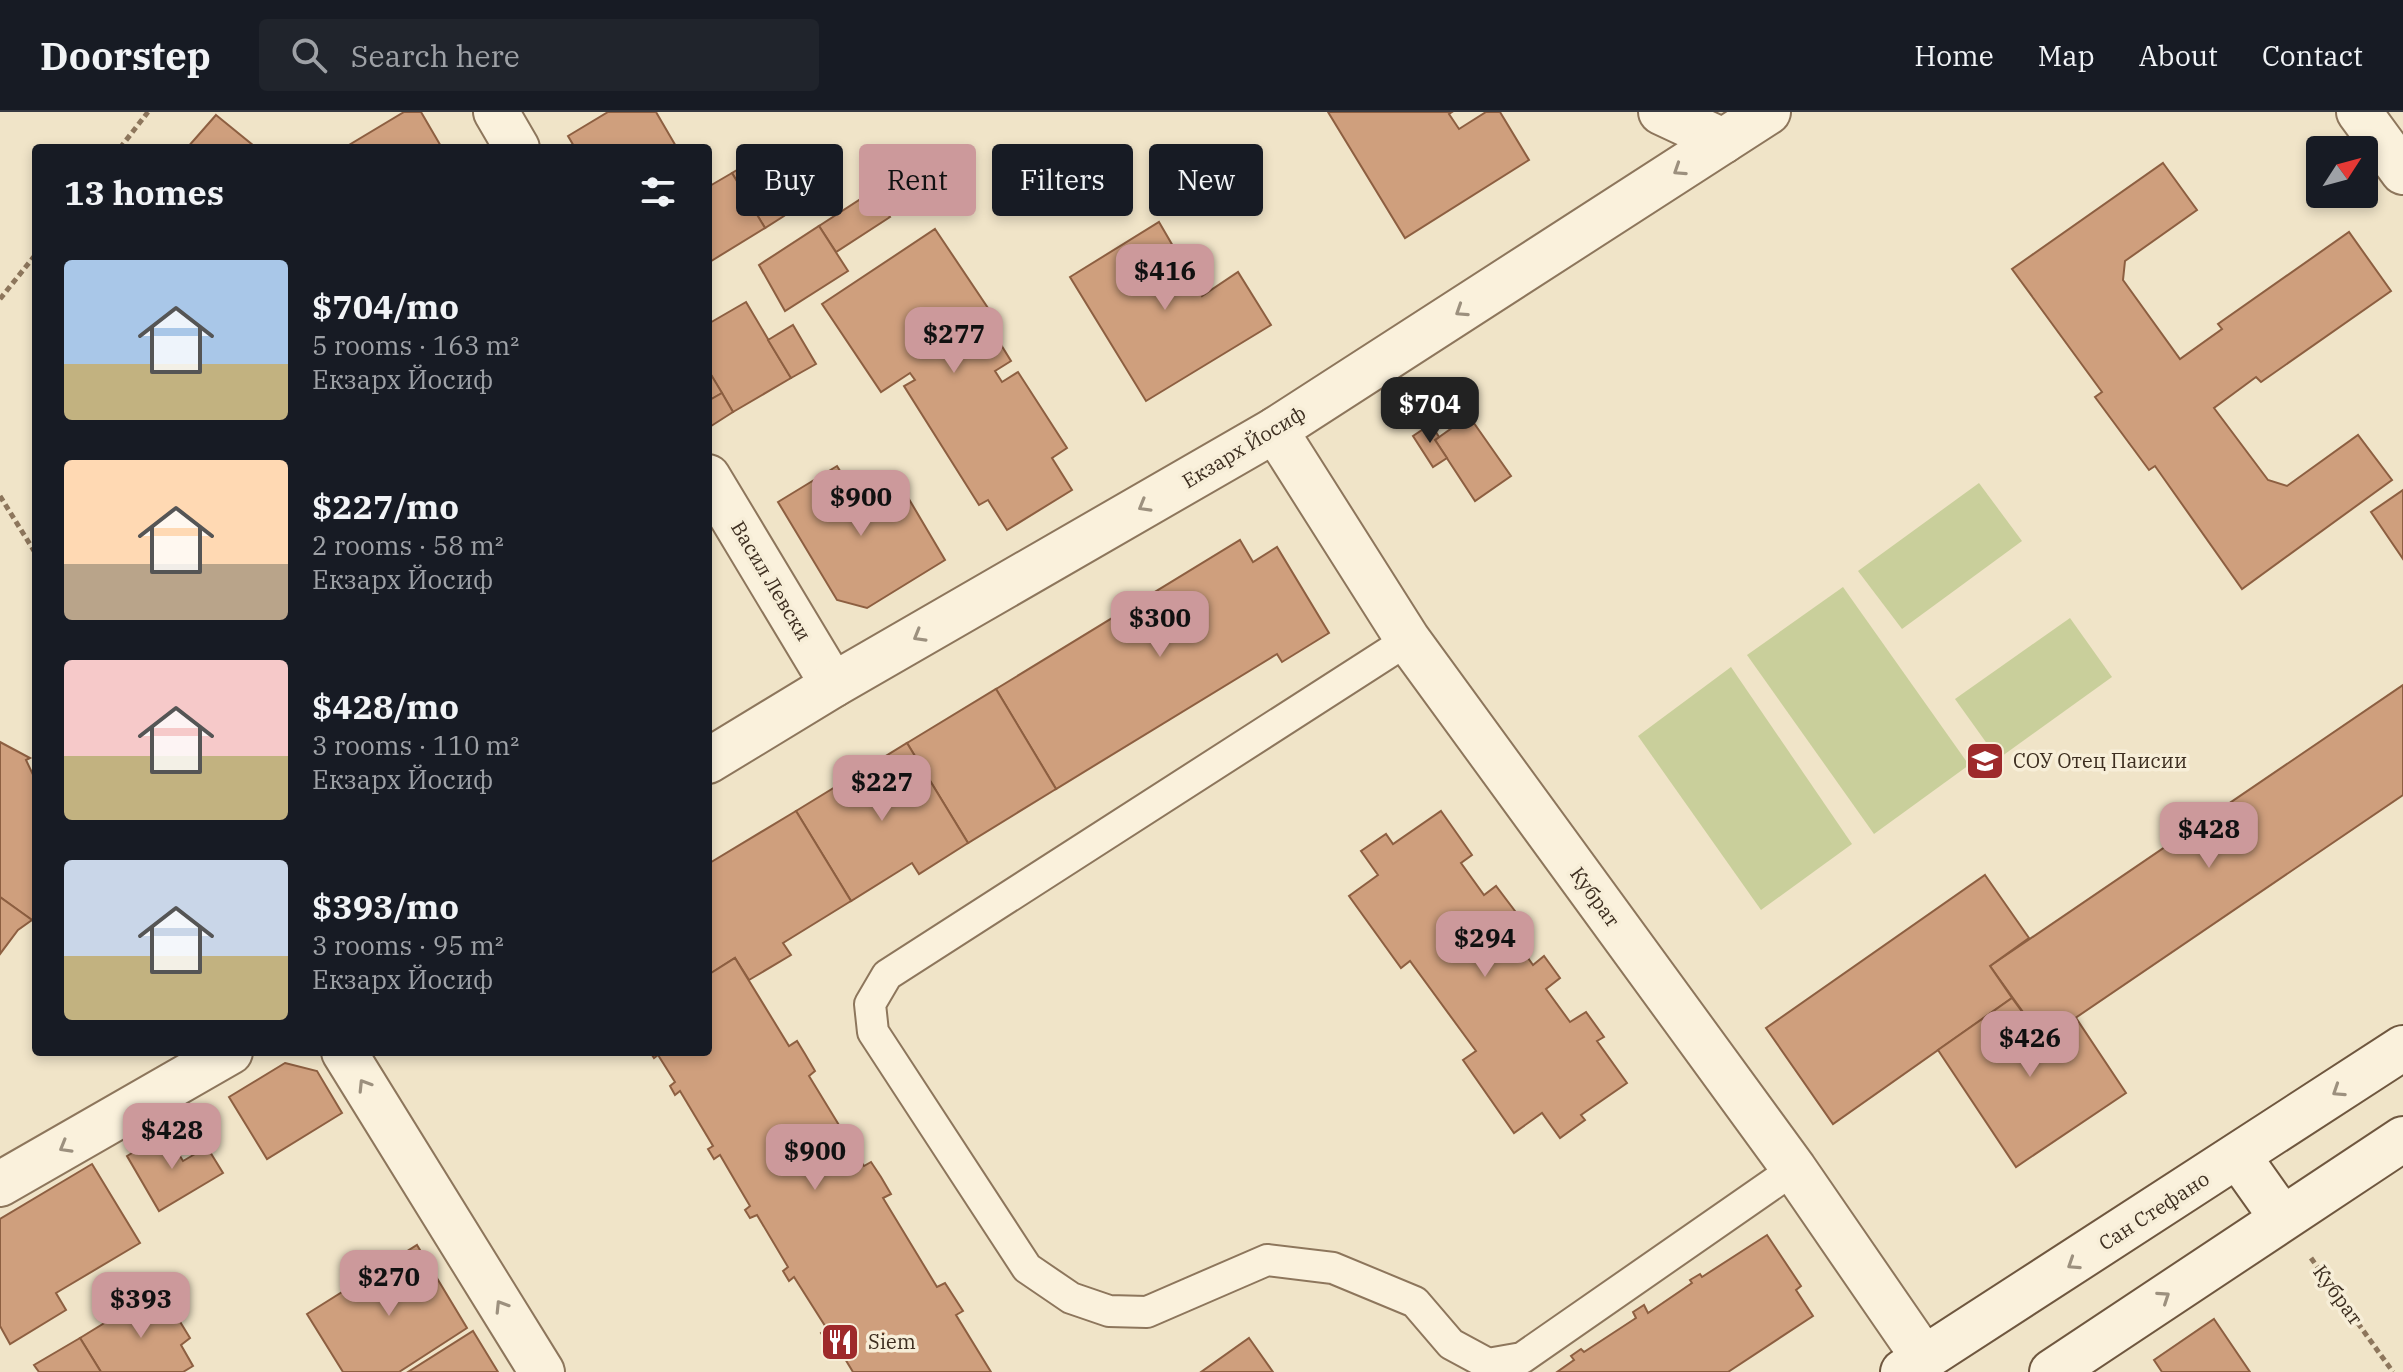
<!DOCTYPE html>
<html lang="en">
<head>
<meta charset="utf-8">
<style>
	body { margin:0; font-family:"IBM Plex Serif",serif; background:#20242c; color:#f1f3f6; height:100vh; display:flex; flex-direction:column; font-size:30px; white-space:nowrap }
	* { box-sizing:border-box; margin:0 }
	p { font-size:26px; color:#9ea1a6 }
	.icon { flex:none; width:44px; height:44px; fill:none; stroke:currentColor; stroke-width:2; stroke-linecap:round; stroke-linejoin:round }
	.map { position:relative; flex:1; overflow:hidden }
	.drawer { position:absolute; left:32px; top:32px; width:680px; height:912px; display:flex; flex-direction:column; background:#171b24; border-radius:8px; box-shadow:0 4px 12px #0003 }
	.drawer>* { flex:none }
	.guide { position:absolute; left:736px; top:32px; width:760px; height:72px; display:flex; gap:16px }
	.needle { width:52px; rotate:54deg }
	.controls { position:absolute; left:2306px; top:24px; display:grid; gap:16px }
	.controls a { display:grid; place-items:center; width:72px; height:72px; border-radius:8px; background:#171b24; box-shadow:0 4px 12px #0003; font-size:40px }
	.price { position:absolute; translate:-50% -68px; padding:0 18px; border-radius:16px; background:#cc999b; color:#111; font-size:26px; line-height:52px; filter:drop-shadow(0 2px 4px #0008) }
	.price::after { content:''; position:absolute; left:50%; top:48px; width:24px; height:18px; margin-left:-12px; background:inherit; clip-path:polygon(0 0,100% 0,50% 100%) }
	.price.selected { background:#222; color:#fff }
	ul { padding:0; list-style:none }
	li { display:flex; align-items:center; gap:24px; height:200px; padding:0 32px }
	li span { display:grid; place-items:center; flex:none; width:224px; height:160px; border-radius:8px; color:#555 }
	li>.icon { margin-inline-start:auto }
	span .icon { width:96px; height:96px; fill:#fffc; stroke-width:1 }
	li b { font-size:34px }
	h2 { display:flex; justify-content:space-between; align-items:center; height:96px; padding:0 32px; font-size:34px }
	.tag { padding:0 28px; border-radius:8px; background:#171b24; box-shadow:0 4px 12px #0003; font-size:28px; line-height:72px }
	.tag.selected { background:#cc999b; color:#111 }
	header { display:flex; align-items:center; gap:48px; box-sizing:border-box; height:112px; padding:0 40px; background:#171b24; border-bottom:2px solid #363941 }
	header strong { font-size:38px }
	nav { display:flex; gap:44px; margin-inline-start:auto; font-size:28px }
	.search { width:560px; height:72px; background:#20242c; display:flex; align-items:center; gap:20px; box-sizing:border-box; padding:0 28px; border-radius:8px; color:#9ea1a6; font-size:30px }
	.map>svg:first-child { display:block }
</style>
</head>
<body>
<header>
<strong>Doorstep</strong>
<div class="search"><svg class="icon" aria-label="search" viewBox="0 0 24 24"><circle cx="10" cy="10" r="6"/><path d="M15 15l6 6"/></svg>Search here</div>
<nav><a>Home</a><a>Map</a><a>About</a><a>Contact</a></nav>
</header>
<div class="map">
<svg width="2403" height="1260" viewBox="0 0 2403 1260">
	<rect width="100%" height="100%" fill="#f0e4c8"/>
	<g fill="#c9cf9b">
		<path d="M 1979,371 L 2022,429 L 1902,517 L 1858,459 Z"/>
		<path d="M 1843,475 L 1969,653 L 1874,722 L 1747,543 Z"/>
		<path d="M 2070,506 L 2112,565 L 1998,647 L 1955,587 Z"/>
		<path d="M 1731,555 L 1852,732 L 1761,798 L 1638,624 Z"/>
	</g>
	<g fill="#cf9f7d" stroke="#8d5f41" stroke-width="2">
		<path d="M 404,0 L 421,0 L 442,36 L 344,36 Z"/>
		<path d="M 608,0 L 656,0 L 677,36 L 575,36 L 568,24 Z"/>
		<path d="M 1328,0 L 1452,0 L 1449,2 L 1459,17 L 1486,0 L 1500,0 L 1529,48 L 1405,126 Z"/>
		<path d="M 216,3 L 254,34 L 187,36 Z"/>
		<path d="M 750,50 L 784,104 L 765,116 L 732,61 Z"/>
		<path d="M 2163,51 L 2197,98 L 2125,149 L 2123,168 L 2180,247 L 2222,217 L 2218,212 L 2349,120 L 2391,179 L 2261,270 L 2256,265 L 2214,296 L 2268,368 L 2287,374 L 2358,323 L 2392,368 L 2242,477 L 2155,354 L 2149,358 L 2095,285 L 2102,280 L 2012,157 Z"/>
		<path d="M 732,61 L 765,116 L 708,151 L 708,75 Z"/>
		<path d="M 873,79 L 890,105 L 836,140 L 819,114 Z"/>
		<path d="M 1159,110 L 1202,184 L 1238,160 L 1271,213 L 1146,289 L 1070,165 Z"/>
		<path d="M 819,114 L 848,159 L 785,199 L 759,153 Z"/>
		<path d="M 935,117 L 994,205 L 987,210 L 1011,249 L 995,259 L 1002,270 L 1018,260 L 1067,336 L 1052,346 L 1072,378 L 1007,418 L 988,388 L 979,393 L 904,274 L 915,268 L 910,261 L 881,280 L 822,192 Z"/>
		<path d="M 746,190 L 791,266 L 733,300 L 708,258 L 708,212 Z"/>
		<path d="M 793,213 L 816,252 L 791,266 L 768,228 Z"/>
		<path d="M 710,261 L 722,281 L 708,289 L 708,262 Z"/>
		<path d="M 722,281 L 733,300 L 708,316 L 708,289 Z"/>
		<path d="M 1469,304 L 1511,364 L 1475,389 L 1435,328 Z"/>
		<path d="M 1431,312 L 1439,325 L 1435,328 L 1447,346 L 1433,355 L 1413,324 Z"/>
		<path d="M 837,354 L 861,393 L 892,373 L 903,377 L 945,448 L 867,496 L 837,488 L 778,390 Z"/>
		<path d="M 2403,378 L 2403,447 L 2371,400 Z"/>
		<path d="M 1240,428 L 1253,450 L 1277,435 L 1329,521 L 1282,550 L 1277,542 L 1056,677 L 996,577 Z"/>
		<path d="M 2403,573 L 2403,683 L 2043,928 L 1990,854 Z"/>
		<path d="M 996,577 L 1056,677 L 968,731 L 907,631 Z"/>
		<path d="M 0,630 L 30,646 L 26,648 L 36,669 L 36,811 L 0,785 Z"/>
		<path d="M 907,631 L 968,731 L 919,762 L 912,751 L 851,789 L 796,699 Z"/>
		<path d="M 796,699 L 851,789 L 783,831 L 791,843 L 749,868 L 735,846 L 708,863 L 708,752 Z"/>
		<path d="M 1441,699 L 1472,743 L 1461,751 L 1484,783 L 1496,774 L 1518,803 L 1505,813 L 1533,853 L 1544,844 L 1560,866 L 1546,877 L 1570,910 L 1586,900 L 1604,925 L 1597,929 L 1627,971 L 1581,1003 L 1585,1008 L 1560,1026 L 1542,1001 L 1514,1021 L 1463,948 L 1476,939 L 1410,849 L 1401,856 L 1349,784 L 1378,763 L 1361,739 L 1386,722 L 1393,732 Z"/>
		<path d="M 1985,763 L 2029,826 L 1990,854 L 2012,886 L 1833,1012 L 1766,916 Z"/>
		<path d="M 0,785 L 32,808 L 18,818 L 0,842 Z"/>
		<path d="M 735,846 L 789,934 L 797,929 L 805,942 L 815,959 L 809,964 L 864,1054 L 871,1050 L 881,1065 L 891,1082 L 883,1086 L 937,1175 L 945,1171 L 963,1199 L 956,1203 L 991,1260 L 853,1260 L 833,1227 L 827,1230 L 821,1221 L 827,1217 L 794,1165 L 789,1169 L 783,1159 L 788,1155 L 757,1103 L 750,1106 L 745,1098 L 750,1094 L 737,1072 L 720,1043 L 714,1047 L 708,1037 L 713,1034 L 680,979 L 675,983 L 670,974 L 675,970 L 658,943 L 654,946 L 650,940 L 708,940 L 708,863 Z"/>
		<path d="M 2012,886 L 2043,928 L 2076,906 L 2126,981 L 2016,1055 L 1938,938 Z"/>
		<path d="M 285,951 L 317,959 L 342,1001 L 267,1047 L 229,985 Z"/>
		<path d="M 166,1021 L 183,1049 L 207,1035 L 223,1061 L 159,1099 L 127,1044 Z"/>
		<path d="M 92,1052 L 140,1131 L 56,1181 L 66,1198 L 10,1232 L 0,1214 L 0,1107 Z"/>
		<path d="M 1767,1123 L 1801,1174 L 1796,1178 L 1813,1204 L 1728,1260 L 1557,1260 L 1574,1248 L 1571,1244 L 1581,1237 L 1584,1240 L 1636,1206 L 1633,1200 L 1644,1193 L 1648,1201 L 1692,1171 L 1690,1168 L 1700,1162 L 1702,1165 Z"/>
		<path d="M 417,1133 L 467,1216 L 399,1260 L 343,1260 L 307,1202 Z"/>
		<path d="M 160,1177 L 190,1226 L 181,1233 L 193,1254 L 183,1260 L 101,1260 L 80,1226 Z"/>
		<path d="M 2214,1207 L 2250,1260 L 2162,1260 L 2154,1248 Z"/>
		<path d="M 473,1219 L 498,1260 L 408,1260 Z"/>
		<path d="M 80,1226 L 101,1260 L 39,1260 L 34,1253 Z"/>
		<path d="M 1249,1226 L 1273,1260 L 1201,1260 Z"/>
	</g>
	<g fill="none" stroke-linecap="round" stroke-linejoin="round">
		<g stroke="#8d765c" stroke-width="34">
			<path id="service" d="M 1408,528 L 887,863 L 870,892 L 873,920 L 1027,1156 L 1071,1186 L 1109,1199 L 1147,1200 L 1267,1148 L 1333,1156 L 1415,1190 L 1451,1232 L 1488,1252 L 1522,1246 L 1794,1057"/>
		</g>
		<g stroke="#8d765c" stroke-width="48">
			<g id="minor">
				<path d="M 496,0 L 517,36"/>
				<path d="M 1661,0 L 1723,29"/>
				<path d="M 2359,0 L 2403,60"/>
				<path d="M 1275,318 L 1408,528 L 1794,1057 L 1924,1246"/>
				<path d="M 708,365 L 833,573"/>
				<path d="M 708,649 L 833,573 L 1275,318 L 1768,0"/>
				<path d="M 344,940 L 542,1260"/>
				<path d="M 0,1072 L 230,940"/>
			</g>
		</g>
		<g stroke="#6f573f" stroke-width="48">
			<g id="secondary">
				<path d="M 2238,1044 L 2282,1106"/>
				<path d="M 1903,1260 L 2403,936"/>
				<path d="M 2052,1260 L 2403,1027"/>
			</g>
		</g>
		<g stroke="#8d765c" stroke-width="5" stroke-dasharray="6 4" stroke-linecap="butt">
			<path d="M 120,36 L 148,0"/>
			<path d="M 0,187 L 36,142"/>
			<path d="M 0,384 L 36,442"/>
			<path d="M 2311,1146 L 2393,1260"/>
		</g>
		<use href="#service" stroke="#faf1dc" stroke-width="30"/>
		<use href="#minor" stroke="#faf1dc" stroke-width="44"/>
		<use href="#secondary" stroke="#faf1dc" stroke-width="44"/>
	</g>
	<defs><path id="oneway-chevron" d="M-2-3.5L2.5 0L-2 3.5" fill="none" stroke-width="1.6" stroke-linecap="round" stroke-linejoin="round" transform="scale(2)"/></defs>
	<g stroke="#9c907e">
		<use href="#oneway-chevron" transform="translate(1679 58) rotate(147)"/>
		<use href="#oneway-chevron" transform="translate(1461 199) rotate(147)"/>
		<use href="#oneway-chevron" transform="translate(1144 394) rotate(150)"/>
		<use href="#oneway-chevron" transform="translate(919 524) rotate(150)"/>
		<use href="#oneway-chevron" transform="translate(364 973) rotate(-122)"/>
		<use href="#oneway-chevron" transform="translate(2338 979) rotate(147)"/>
		<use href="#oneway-chevron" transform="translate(65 1035) rotate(150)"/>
		<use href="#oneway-chevron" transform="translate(2073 1152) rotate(147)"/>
		<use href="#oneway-chevron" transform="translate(2164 1185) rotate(-34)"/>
		<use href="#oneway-chevron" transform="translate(501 1194) rotate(-122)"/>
	</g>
	<defs>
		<g id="school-square" transform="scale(2)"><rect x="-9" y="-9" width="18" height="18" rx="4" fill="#9e2a2b" stroke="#f7eed8"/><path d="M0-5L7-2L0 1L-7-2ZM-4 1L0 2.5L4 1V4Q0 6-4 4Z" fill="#fff"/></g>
		<g id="restaurant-square" transform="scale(2)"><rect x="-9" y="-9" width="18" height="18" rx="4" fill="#9e2a2b" stroke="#f7eed8"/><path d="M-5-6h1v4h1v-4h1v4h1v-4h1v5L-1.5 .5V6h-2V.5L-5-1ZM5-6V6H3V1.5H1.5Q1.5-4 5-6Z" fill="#fff"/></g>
	</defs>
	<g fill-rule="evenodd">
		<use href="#school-square" x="1985" y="649"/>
		<use href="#restaurant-square" x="840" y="1230"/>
	</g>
	<g text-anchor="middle" stroke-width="7" stroke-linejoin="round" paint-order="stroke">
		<g font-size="20" fill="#3d2e20" stroke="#f7eed8">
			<text transform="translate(1244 335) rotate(-31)" y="7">Екзарх Йосиф</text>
			<text transform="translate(771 469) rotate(59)" y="7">Васил Левски</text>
			<text transform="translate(1595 785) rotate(54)" y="7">Кубрат</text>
			<text transform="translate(2154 1099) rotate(-33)" y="7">Сан Стефано</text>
			<text transform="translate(2338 1183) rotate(54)" y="7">Кубрат</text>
		</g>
		<g font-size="20" fill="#3d2e20" stroke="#f7eed8" text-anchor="start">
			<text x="2013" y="656">СОУ Отец Паисии</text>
			<text x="868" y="1237">Siem</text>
		</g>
	</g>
</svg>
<div class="controls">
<a><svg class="needle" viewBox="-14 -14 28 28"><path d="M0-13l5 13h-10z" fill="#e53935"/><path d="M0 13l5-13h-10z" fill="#9ea1a6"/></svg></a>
</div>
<b class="price" style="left:1165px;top:200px">$416</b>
<b class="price" style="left:954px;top:263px">$277</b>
<b class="price selected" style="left:1430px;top:333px">$704</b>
<b class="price" style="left:861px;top:426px">$900</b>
<b class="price" style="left:1160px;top:547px">$300</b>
<b class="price" style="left:882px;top:711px">$227</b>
<b class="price" style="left:2209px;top:758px">$428</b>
<b class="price" style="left:1485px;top:867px">$294</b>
<b class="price" style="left:2030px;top:967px">$426</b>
<b class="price" style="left:172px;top:1059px">$428</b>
<b class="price" style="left:815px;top:1080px">$900</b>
<b class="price" style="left:389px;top:1206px">$270</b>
<b class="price" style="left:141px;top:1228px">$393</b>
<div class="guide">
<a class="tag">Buy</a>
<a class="tag selected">Rent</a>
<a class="tag">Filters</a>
<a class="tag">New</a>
</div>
<section class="drawer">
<h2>13 homes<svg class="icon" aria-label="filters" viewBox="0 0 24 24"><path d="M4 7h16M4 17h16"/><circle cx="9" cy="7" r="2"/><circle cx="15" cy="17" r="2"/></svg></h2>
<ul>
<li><span style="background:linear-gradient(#a9c7e8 65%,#c2b280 0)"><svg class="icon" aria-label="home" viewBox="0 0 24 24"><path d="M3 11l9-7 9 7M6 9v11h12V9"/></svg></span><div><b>$704/mo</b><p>5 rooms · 163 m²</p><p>Екзарх Йосиф</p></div></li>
<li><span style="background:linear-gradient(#ffd9b3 65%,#b9a48a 0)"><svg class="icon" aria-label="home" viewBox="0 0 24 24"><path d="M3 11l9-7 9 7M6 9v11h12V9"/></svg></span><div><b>$227/mo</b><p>2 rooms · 58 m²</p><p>Екзарх Йосиф</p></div></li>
<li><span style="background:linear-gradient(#f6c9c9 60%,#c2b280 0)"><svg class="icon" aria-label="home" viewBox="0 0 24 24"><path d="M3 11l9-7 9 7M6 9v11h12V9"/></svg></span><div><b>$428/mo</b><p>3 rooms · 110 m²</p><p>Екзарх Йосиф</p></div></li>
<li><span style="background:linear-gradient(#c9d6e8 60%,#c2b280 0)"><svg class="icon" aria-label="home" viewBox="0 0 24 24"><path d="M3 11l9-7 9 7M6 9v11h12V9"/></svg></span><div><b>$393/mo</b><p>3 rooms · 95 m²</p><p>Екзарх Йосиф</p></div></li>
</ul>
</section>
</div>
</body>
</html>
